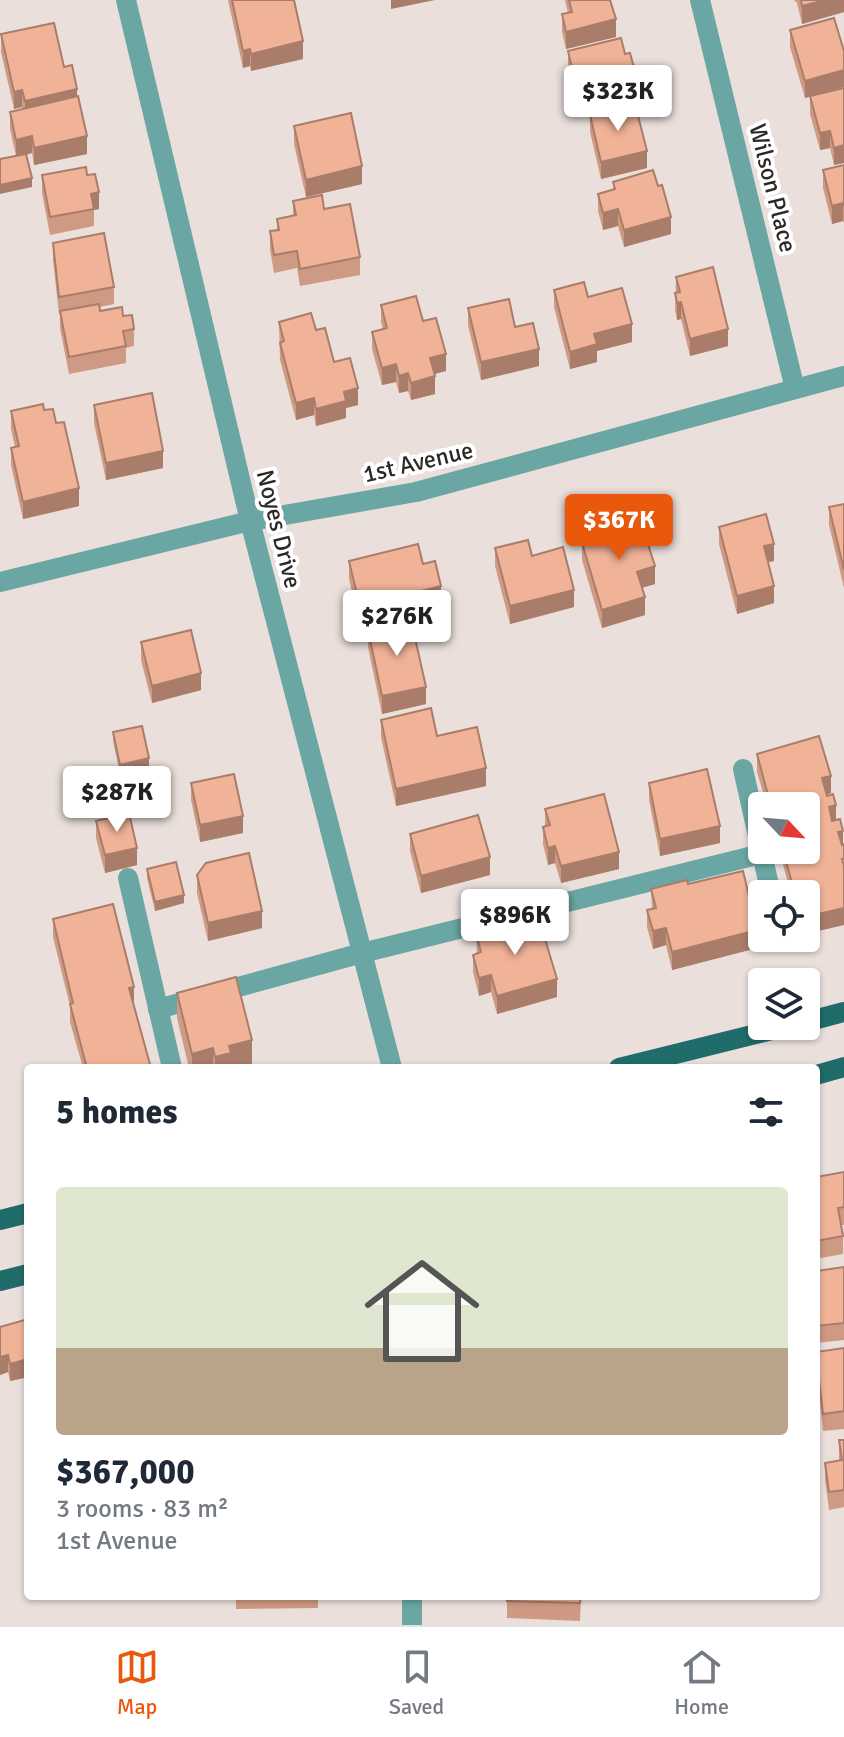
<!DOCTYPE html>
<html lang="en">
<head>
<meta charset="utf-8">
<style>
	body { margin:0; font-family:Signika,sans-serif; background:#f2f2f3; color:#1f2937; height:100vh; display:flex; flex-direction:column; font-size:30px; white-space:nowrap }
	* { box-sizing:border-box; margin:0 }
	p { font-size:26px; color:#747a83 }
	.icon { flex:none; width:44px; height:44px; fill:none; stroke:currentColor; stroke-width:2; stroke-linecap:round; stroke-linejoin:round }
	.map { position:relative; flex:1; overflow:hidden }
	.sheet { position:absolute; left:24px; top:1064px; width:796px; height:536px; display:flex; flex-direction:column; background:#fff; border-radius:8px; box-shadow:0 2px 6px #0004 }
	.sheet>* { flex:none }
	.needle { width:52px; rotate:116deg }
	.tools { position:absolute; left:748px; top:792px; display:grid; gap:16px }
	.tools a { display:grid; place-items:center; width:72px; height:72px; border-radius:8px; background:#fff; box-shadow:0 2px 6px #0004; font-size:40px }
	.price { position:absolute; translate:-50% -68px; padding:0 18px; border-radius:8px; background:#fff; color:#222; font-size:26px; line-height:52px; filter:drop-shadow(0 2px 4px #0008) }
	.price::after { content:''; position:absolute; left:50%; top:48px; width:24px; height:18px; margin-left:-12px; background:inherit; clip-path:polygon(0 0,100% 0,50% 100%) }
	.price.active { background:#ea580c; color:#fff }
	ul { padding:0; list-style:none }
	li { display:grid; align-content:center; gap:16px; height:424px; padding:0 32px }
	li span { display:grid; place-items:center; height:248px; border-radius:8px; color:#555 }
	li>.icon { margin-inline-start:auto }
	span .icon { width:144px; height:144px; fill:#fffc; stroke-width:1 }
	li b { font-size:34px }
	h2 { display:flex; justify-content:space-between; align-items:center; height:96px; padding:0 32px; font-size:34px }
	.tab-bar { display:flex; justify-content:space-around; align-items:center; height:112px; border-top:2px solid #e0e1e3; background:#fff; font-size:22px; color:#747a83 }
	.tab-bar a { display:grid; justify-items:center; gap:4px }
	.tab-bar .active { color:#ea580c }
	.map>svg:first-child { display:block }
</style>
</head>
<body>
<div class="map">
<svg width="844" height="1625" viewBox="0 0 844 1625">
	<rect width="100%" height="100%" fill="#eadfdb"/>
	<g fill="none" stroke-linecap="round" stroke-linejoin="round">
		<g stroke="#6aa7a4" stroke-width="20">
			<path d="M 126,0 L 250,521 L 392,1068"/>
			<path d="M 700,0 L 795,389"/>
			<path d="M 0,582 L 250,521 L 416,492 L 844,376"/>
			<path d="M 743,769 L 771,894"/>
			<path d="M 128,878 L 172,1068"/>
			<path d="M 158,1009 L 362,953 L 761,854"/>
			<path d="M 412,1596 L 412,1625"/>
		</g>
		<g stroke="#206c6a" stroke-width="20">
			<path d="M 806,1022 L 844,1012"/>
			<path d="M 619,1068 L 788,1026"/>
			<path d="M 816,1075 L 844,1067"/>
			<path d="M 0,1220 L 28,1213"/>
			<path d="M 0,1281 L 28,1274"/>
		</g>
	</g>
	<g fill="#cf9a83">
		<path d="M 228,0 L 294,0 L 303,59 L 251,71 L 250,66 L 243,68 Z"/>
		<path d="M 565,0 L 610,0 L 616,37 L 566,49 L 562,32 L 562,14 L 568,13 Z"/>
		<path d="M 794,0 L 844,0 L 844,12 L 802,24 L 797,3 Z"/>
		<path d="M 790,30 L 813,96 L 844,88 L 844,163 L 834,165 L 830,148 L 820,150 L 810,114 L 810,96 L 805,98 L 790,47 Z"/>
		<path d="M 1,34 L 64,67 L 77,96 L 87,154 L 34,165 L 32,153 L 26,155 L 32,187 L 16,156 L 10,129 L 10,112 L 23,109 L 22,107 L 14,109 L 1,52 Z"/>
		<path d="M 568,51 L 639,103 L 636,104 L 647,168 L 601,179 L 590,132 L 590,115 L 585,95 L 575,98 L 568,69 Z"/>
		<path d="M 294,126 L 362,184 L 306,197 L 294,144 Z"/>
		<path d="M 844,165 L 844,223 L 843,221 L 832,224 L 823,188 L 823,170 Z"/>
		<path d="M 42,175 L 87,175 L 99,209 L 94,210 L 94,226 L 50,235 L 42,193 Z"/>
		<path d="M 613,182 L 671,234 L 624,247 L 618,226 L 603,230 L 598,211 L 598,194 L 613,189 Z"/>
		<path d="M 293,201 L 324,209 L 360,257 L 360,275 L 300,286 L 297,268 L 274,273 L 270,249 L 270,231 L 277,230 L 277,219 L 293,216 Z"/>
		<path d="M 53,243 L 114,287 L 114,304 L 100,307 L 100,311 L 123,316 L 134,329 L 134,346 L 126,348 L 126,363 L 69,374 L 60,328 L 60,314 L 59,314 L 53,260 Z"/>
		<path d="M 676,277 L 728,346 L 690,356 L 681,319 L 677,320 L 675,310 Z"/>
		<path d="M 554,290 L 588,297 L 632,342 L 597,351 L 597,362 L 570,369 L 554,307 Z"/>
		<path d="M 381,305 L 446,371 L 435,374 L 435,394 L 411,400 L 408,391 L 399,393 L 396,382 L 382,385 L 372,349 L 372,332 L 383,329 L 381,322 Z"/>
		<path d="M 468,308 L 515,327 L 539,366 L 481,380 L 468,325 Z"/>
		<path d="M 279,322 L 316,330 L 358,405 L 346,408 L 346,418 L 316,426 L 314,415 L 296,420 L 280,360 Z"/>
		<path d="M 94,405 L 163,468 L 106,480 L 94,423 Z"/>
		<path d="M 44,410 L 56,423 L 79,506 L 23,519 L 11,465 L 11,448 L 15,447 L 11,429 L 11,411 Z"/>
		<path d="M 844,504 L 844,588 L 829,525 L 829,507 Z"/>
		<path d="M 610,522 L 655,584 L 642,588 L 645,615 L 602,628 L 582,560 L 582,543 L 610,534 Z"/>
		<path d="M 719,527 L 774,561 L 768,562 L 774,603 L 737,614 L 719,544 Z"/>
		<path d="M 495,548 L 532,556 L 574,607 L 510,624 L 495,566 Z"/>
		<path d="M 349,561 L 423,564 L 441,604 L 360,625 L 349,579 Z"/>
		<path d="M 368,630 L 426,704 L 382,714 L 368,647 Z"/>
		<path d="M 141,642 L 201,690 L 152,703 L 141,660 Z"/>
		<path d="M 381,720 L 437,736 L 486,786 L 396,806 L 381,737 Z"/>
		<path d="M 113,732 L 149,767 L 120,774 L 113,741 Z"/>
		<path d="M 757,754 L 831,793 L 826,794 L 806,894 L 791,894 L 779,850 L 806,850 L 806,806 L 767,806 L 757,772 Z"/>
		<path d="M 191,783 L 243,833 L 200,842 L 191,800 Z"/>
		<path d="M 649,783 L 720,843 L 660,856 L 649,800 Z"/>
		<path d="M 545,809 L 619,869 L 561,883 L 555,863 L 548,865 L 543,844 L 543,827 L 545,826 Z"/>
		<path d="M 96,821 L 137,865 L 105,873 L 96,838 Z"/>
		<path d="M 410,834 L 490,875 L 421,893 L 410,851 Z"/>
		<path d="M 147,869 L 184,903 L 155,911 L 147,878 Z"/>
		<path d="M 197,875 L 262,928 L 208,941 L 197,893 Z"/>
		<path d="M 688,884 L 757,948 L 672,970 L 666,945 L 653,949 L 647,927 L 647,910 L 652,909 L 651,889 Z"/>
		<path d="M 53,919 L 134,1004 L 151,1068 L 83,1068 L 70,1022 L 70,1006 L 53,937 Z"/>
		<path d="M 476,934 L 557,997 L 497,1014 L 491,992 L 479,996 L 473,972 L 473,955 L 477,954 Z"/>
		<path d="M 177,993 L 252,1065 L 241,1068 L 189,1068 L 177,1018 Z"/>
		<path d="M 844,1172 L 844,1225 L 841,1225 L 843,1236 L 843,1254 L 816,1259 L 816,1177 Z"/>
		<path d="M 844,1267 L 844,1340 L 816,1343 L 816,1271 Z"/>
		<path d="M 28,1319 L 28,1377 L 10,1381 L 8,1372 L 0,1375 L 0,1327 Z"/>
		<path d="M 844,1348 L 844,1429 L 823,1431 L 816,1369 L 816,1352 Z"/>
		<path d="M 839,1440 L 844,1440 L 844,1507 L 829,1510 L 825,1480 L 825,1463 L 839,1461 Z"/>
		<path d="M 236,1596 L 318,1596 L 318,1608 L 236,1609 Z"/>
		<path d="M 507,1596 L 581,1596 L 580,1621 L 507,1618 Z"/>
	</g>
	<g fill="#a97d6a">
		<path d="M 391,0 L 435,0 L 391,9 Z"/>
		<path d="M 825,0 L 844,0 L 844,12 L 802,24 L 802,6 Z"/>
		<path d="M 616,19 L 616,37 L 566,49 L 566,32 Z"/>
		<path d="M 303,41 L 303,59 L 251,71 L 251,54 Z"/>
		<path d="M 250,49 L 250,66 L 243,68 L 243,51 Z"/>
		<path d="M 844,70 L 844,87 L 805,98 L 805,81 Z"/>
		<path d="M 585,78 L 585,95 L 575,98 L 575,81 Z"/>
		<path d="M 639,86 L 639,103 L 590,115 L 590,98 Z"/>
		<path d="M 77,89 L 77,107 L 25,118 L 25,101 Z"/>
		<path d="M 22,90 L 22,107 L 14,109 L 14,92 Z"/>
		<path d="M 830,131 L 830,148 L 820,150 L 820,133 Z"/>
		<path d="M 32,136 L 32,153 L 16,157 L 16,140 Z"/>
		<path d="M 87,136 L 87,154 L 34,165 L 34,148 Z"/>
		<path d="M 844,145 L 844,163 L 834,165 L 834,148 Z"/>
		<path d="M 647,151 L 647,168 L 601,179 L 601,162 Z"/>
		<path d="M 362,166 L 362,184 L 306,197 L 306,180 Z"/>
		<path d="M 32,178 L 32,187 L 0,194 L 0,185 Z"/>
		<path d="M 99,192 L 99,209 L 94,210 L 91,194 Z"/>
		<path d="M 843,203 L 843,221 L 832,224 L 832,206 Z"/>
		<path d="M 618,209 L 618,226 L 603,230 L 603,213 Z"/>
		<path d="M 671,217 L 671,234 L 624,247 L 624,230 Z"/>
		<path d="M 681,302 L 681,319 L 677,320 L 677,303 Z"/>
		<path d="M 632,324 L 632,342 L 597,351 L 597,362 L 570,369 L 570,352 L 594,334 Z"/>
		<path d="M 728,329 L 728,346 L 690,356 L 690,339 Z"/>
		<path d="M 539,349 L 539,366 L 481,380 L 481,362 Z"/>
		<path d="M 446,354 L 446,371 L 430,375 L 430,358 Z"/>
		<path d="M 396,364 L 396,382 L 382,385 L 382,368 Z"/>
		<path d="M 408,373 L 408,391 L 399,393 L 399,376 Z"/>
		<path d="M 435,376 L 435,394 L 411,400 L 411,383 Z"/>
		<path d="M 358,388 L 358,405 L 346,408 L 346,418 L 316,426 L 316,409 L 344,392 Z"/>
		<path d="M 314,398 L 314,415 L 296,420 L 296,403 Z"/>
		<path d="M 163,451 L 163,468 L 106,480 L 106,463 Z"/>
		<path d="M 79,488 L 79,506 L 23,519 L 23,502 Z"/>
		<path d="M 774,544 L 774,561 L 764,563 L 764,546 Z"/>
		<path d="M 655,566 L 655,584 L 637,589 L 637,572 Z"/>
		<path d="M 441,586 L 441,604 L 360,625 L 360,607 Z"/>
		<path d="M 774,586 L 774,603 L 737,614 L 737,596 Z"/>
		<path d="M 574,590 L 574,607 L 510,624 L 510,606 Z"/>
		<path d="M 645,597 L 645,615 L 602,628 L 602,610 Z"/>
		<path d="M 201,673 L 201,690 L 152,703 L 152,686 Z"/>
		<path d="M 426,687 L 426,704 L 382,714 L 382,696 Z"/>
		<path d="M 149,758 L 149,767 L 120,774 L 120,765 Z"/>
		<path d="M 486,768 L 486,786 L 396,806 L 396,789 Z"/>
		<path d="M 831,776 L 831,793 L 822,796 L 822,778 Z"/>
		<path d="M 836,805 L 836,823 L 829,824 L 829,807 Z"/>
		<path d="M 243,816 L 243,833 L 200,842 L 200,825 Z"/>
		<path d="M 720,826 L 720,843 L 660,856 L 660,839 Z"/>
		<path d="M 843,831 L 843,848 L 838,832 Z"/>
		<path d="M 555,846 L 555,863 L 548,865 L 548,848 Z"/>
		<path d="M 137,848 L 137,865 L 105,873 L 105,855 Z"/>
		<path d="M 619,852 L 619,869 L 561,883 L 561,866 Z"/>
		<path d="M 490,857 L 490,875 L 421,893 L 421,876 Z"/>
		<path d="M 184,895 L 184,903 L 155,911 L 155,902 Z"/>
		<path d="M 844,908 L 844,925 L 806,934 L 806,917 Z"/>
		<path d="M 262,911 L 262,928 L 208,941 L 208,923 Z"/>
		<path d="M 666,928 L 666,945 L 653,949 L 653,931 Z"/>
		<path d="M 757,930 L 757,948 L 672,970 L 672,952 Z"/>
		<path d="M 491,975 L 491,992 L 479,996 L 479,978 Z"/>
		<path d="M 557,979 L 557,997 L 497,1014 L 497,996 Z"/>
		<path d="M 134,987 L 134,1004 L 129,988 Z"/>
		<path d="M 252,1040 L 252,1065 L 241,1068 L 215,1068 L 215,1057 L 229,1046 Z"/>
		<path d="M 213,1048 L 213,1068 L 192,1068 L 192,1054 Z"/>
		<path d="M 8,1355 L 8,1372 L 0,1375 L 0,1357 Z"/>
		<path d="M 28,1359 L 28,1377 L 10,1381 L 10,1364 Z"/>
	</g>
	<g fill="#f1b398" stroke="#a97d6a" stroke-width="2">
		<path d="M 232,0 L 294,0 L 303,41 L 251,54 L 250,49 L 243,51 Z"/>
		<path d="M 569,0 L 610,0 L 616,19 L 566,32 L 562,14 L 572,12 Z"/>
		<path d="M 801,0 L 825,0 L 802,6 Z"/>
		<path d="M 834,18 L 844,51 L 844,70 L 805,81 L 790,30 Z"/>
		<path d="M 54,23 L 64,67 L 72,65 L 77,89 L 25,101 L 22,90 L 14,92 L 1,34 Z"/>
		<path d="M 621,38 L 625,54 L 630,53 L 639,86 L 590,98 L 585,78 L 575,81 L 568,51 Z"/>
		<path d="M 844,88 L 844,145 L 834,148 L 830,131 L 820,133 L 810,96 Z"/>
		<path d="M 78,96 L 87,136 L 34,148 L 32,136 L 16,140 L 10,112 Z"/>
		<path d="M 635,104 L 647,151 L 601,162 L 590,115 Z"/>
		<path d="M 351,113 L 362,166 L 306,180 L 294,126 Z"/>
		<path d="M 26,154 L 32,178 L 0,185 L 0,159 Z"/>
		<path d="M 844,165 L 844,206 L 843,203 L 832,206 L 823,170 Z"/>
		<path d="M 86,167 L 87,175 L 95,174 L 99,192 L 91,194 L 94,209 L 50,217 L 42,175 Z"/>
		<path d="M 653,170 L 658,186 L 662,185 L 671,217 L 624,230 L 618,209 L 603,213 L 598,194 L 615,189 L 613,182 Z"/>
		<path d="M 322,195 L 324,209 L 350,204 L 360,257 L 300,269 L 297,251 L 274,255 L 270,231 L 279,230 L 277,219 L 296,215 L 293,201 Z"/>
		<path d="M 104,233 L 114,287 L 59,297 L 53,243 Z"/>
		<path d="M 713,267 L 728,329 L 690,339 L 681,302 L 677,303 L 675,293 L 680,292 L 676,277 Z"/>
		<path d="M 584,282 L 588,297 L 622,288 L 632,324 L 594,334 L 597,344 L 570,352 L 554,290 Z"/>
		<path d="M 416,296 L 423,321 L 436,318 L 446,354 L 430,358 L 435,376 L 411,383 L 408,373 L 399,376 L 396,364 L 382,368 L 372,332 L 387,328 L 381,305 Z"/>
		<path d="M 509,299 L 515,327 L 533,323 L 539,349 L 481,362 L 468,308 Z"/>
		<path d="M 99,304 L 100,311 L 122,307 L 123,316 L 132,315 L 134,329 L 123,331 L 126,346 L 69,357 L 60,311 Z"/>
		<path d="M 311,313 L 316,330 L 325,328 L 334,362 L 350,358 L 358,388 L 344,392 L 346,401 L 316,409 L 314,398 L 296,403 L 280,343 L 284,341 L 279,322 Z"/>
		<path d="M 152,393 L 163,451 L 106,463 L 94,405 Z"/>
		<path d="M 43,404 L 44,410 L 53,409 L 56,423 L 64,422 L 79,488 L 23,502 L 11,448 L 19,446 L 11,411 Z"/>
		<path d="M 844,504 L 844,570 L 829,507 Z"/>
		<path d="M 638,513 L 655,566 L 637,572 L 645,597 L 602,610 L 582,543 L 614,533 L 610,522 Z"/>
		<path d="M 766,514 L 774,544 L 764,546 L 774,586 L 737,596 L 719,527 Z"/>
		<path d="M 528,540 L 532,556 L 563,547 L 574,590 L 510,606 L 495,548 Z"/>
		<path d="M 418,544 L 423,564 L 435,561 L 441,586 L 360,607 L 349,561 Z"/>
		<path d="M 411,620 L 426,687 L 382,696 L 368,630 Z"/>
		<path d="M 191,630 L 201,673 L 152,686 L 141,642 Z"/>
		<path d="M 431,708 L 437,736 L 477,727 L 486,768 L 396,789 L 381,720 Z"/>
		<path d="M 142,726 L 149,758 L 120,765 L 113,732 Z"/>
		<path d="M 819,736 L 831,776 L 822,778 L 827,796 L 833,794 L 836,805 L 829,807 L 832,821 L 840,819 L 843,831 L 838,832 L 842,845 L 844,844 L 844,859 L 842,859 L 844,866 L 844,908 L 806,917 L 806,894 L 795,894 L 783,850 L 806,850 L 806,806 L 771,806 L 757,754 Z"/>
		<path d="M 707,769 L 720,826 L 660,839 L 649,783 Z"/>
		<path d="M 234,774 L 243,816 L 200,825 L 191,783 Z"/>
		<path d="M 604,794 L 619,852 L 561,866 L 555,846 L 548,848 L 543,827 L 550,825 L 545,809 Z"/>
		<path d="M 129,813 L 137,848 L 105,855 L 96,821 Z"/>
		<path d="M 478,815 L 490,857 L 421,876 L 410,834 Z"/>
		<path d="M 249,853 L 262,911 L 208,923 L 197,875 L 206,863 Z"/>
		<path d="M 176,862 L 184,895 L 155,902 L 147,869 Z"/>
		<path d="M 743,871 L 757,930 L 672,952 L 666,928 L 653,931 L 647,910 L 656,908 L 651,889 L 687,880 L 688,884 Z"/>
		<path d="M 113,904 L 134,987 L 129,988 L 151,1068 L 87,1068 L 70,1004 L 73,1003 L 53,919 Z"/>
		<path d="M 539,919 L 557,979 L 497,996 L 491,975 L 479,978 L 473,955 L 481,952 L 476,934 Z"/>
		<path d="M 236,977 L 252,1040 L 229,1046 L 231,1053 L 215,1057 L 213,1048 L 192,1054 L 177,993 Z"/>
		<path d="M 844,1172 L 844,1207 L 838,1208 L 843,1236 L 816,1241 L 816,1177 Z"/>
		<path d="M 844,1267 L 844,1323 L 816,1326 L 816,1271 Z"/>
		<path d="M 28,1319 L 28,1359 L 10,1364 L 8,1355 L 0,1357 L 0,1327 Z"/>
		<path d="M 844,1348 L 844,1411 L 823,1414 L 816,1352 Z"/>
		<path d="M 839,1440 L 844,1440 L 844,1490 L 829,1492 L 825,1463 L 842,1460 Z"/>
		<path d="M 507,1596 L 581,1596 L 580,1603 L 507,1601 Z"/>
	</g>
	<g text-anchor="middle" stroke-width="8" stroke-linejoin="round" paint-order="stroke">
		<g font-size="24" fill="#2b2826" stroke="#fff">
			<text transform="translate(773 188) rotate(76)" y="8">Wilson Place</text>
			<text transform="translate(418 462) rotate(-13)" y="8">1st Avenue</text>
			<text transform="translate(279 529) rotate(76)" y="8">Noyes Drive</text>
		</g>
	</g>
</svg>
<div class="tools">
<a><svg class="needle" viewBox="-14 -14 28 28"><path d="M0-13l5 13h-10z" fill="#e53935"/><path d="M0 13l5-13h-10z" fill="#747a83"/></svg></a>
<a><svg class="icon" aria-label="locate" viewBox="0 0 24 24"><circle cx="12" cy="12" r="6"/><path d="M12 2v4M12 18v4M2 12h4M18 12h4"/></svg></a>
<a><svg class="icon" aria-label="layers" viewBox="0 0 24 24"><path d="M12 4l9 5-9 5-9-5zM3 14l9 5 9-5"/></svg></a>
</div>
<b class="price" style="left:618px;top:133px">$323K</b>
<b class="price active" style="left:619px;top:562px">$367K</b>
<b class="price" style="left:397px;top:658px">$276K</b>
<b class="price" style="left:117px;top:834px">$287K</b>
<b class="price" style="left:515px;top:957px">$896K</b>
<section class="sheet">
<h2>5 homes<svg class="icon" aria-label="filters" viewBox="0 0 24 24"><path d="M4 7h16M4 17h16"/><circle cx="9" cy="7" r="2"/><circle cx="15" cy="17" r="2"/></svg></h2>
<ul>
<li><span style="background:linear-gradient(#dfe7d0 65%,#b9a48a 0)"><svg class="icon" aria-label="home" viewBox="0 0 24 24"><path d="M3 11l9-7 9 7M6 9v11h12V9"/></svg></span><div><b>$367,000</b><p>3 rooms · 83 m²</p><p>1st Avenue</p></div></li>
</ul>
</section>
</div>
<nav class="tab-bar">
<a class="active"><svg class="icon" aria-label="map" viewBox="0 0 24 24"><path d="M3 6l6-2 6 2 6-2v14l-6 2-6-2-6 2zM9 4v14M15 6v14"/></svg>Map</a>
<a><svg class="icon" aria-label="saved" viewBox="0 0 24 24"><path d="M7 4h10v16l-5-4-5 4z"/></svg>Saved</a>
<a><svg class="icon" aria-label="home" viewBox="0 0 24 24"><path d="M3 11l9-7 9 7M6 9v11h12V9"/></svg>Home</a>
</nav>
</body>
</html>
